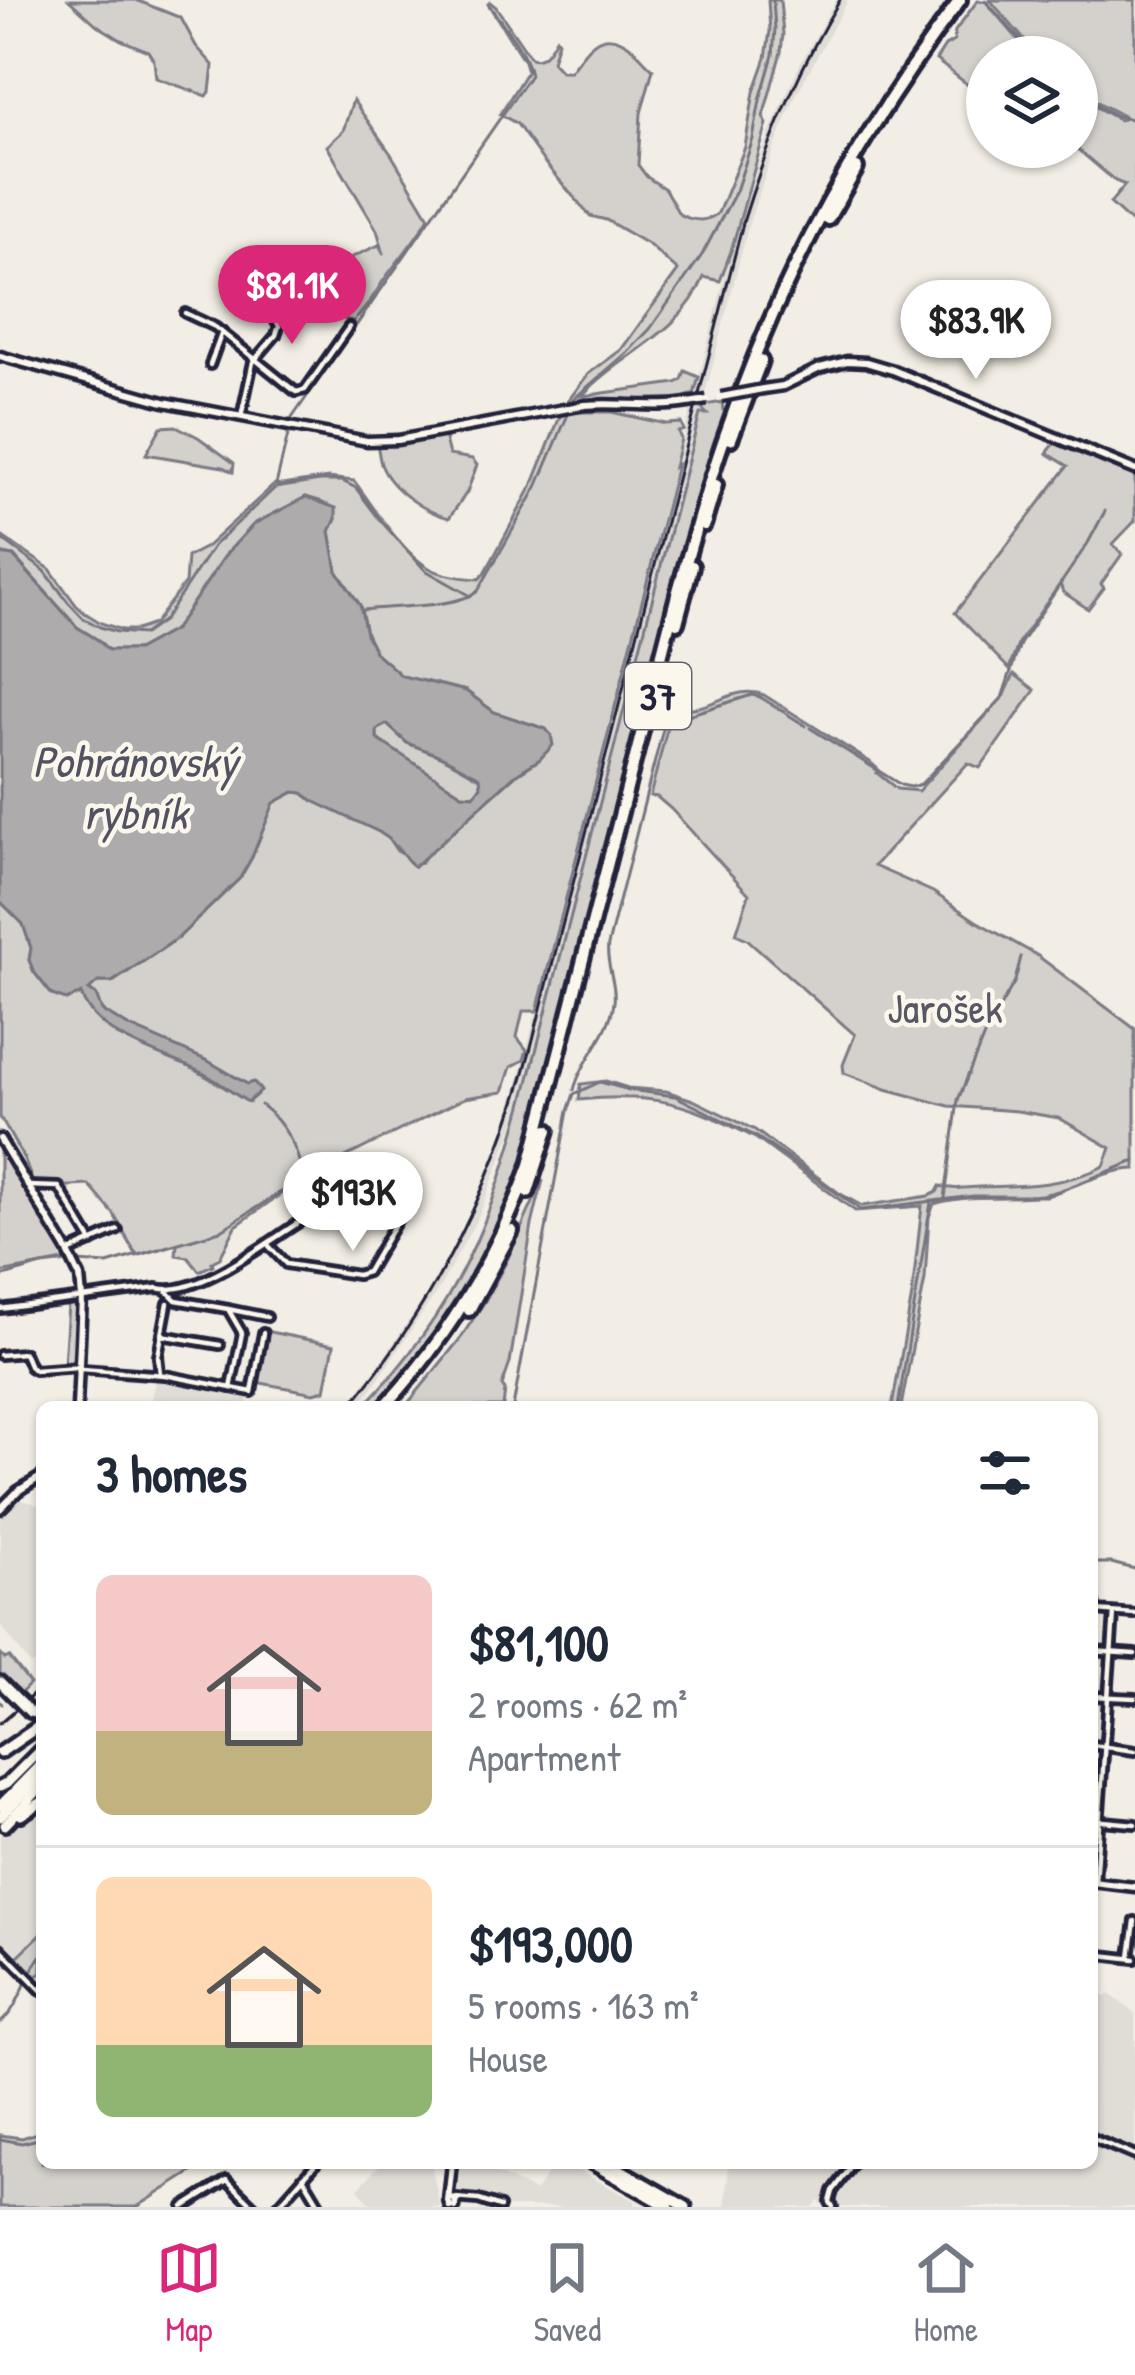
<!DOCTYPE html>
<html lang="en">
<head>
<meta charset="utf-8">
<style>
	body { margin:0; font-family:"Patrick Hand",sans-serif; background:#f6f6f7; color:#1f2937; height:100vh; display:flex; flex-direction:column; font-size:45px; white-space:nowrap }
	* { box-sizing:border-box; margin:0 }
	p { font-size:39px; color:#747a83 }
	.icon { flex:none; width:66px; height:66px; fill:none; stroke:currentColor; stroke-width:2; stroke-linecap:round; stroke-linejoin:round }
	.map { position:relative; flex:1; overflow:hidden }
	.sheet { position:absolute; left:36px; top:1401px; width:1062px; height:768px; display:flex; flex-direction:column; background:#fff; border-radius:18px; box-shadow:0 3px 9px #0004 }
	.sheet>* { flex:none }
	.buttons { position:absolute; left:966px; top:36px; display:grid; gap:24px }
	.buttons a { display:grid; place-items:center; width:132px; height:132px; border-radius:50%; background:#fff; box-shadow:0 3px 9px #0004; font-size:60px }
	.price { position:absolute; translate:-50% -102px; padding:0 27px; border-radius:42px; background:#fff; color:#222; font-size:39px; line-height:78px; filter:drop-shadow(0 3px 6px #0008) }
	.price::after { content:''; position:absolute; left:50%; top:72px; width:36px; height:27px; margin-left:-18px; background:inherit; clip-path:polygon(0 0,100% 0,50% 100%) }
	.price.on { background:#db2777; color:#fff }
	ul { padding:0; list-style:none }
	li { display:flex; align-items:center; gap:36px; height:300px; padding:0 60px }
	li+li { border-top:3px solid #e0e1e3 }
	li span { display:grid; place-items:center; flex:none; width:336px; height:240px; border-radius:18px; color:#555 }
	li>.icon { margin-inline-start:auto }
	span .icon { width:144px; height:144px; fill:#fffc; stroke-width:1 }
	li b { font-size:51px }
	h2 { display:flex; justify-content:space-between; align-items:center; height:144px; padding:0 60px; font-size:51px }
	.dock { display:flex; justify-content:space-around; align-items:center; height:168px; border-top:3px solid #e0e1e3; background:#fff; font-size:33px; color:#747a83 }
	.dock a { display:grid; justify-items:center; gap:6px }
	.dock .on { color:#db2777 }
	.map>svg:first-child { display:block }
</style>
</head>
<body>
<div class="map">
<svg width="1135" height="2207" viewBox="0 0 1135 2207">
	<rect width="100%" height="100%" fill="#f2eee5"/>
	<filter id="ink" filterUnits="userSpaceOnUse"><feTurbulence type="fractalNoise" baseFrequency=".00833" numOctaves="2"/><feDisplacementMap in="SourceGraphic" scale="24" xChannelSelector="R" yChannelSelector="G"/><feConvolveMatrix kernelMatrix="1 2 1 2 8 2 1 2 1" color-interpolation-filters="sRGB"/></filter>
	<g filter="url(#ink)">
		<g fill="#e0dcd6">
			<path d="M 836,0 L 848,0 L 796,95 L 775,147 L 750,220 L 548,1005 L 513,1128 L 479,1215 L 440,1287 L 373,1387 L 356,1407 L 346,1407 L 376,1369 L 431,1288 L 469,1216 L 499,1144 L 517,1087 L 740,217 L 771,129 L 800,64 Z"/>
			<path d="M 156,1376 L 162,1377 L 167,1382 L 177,1380 L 248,1395 L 247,1407 L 150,1407 Z"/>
			<path d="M 15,1498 L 42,1506 L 42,1656 L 33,1665 L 30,1664 L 0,1624 L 0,1515 Z"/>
			<path d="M 42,1812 L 42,1997 L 0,1955 L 0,1835 Z"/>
			<path d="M 1092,1988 L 1106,1997 L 1109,1994 L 1135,2013 L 1135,2207 L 826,2207 L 818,2201 L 813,2207 L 725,2207 L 729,2163 L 1092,2163 Z"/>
			<path d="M 381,2163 L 431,2163 L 440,2207 L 373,2207 L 358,2189 Z"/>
			<path d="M 461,2163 L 475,2163 L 536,2192 L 553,2163 L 564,2163 L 635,2201 L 635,2207 L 457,2207 L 454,2183 L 459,2179 Z"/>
		</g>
		<g fill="#d4d1cc" stroke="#7b7a84" stroke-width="3">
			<path d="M 69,0 L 136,0 L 181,18 L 196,46 L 213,65 L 210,92 L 207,96 L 156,78 L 154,61 L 148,51 L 121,40 L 97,25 Z"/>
			<path d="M 768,0 L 780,0 L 783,34 L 781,52 L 763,117 L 767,124 L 731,251 L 720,281 L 704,277 C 681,335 621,353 582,396 L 676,383 L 682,380 L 685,371 L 699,377 L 694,394 C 668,404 644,400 617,399 C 601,399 584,401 568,401 L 588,374 L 621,350 L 678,271 L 649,245 L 606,220 L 590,216 L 544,162 L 517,124 L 500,114 L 527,71 L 524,61 L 488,4 L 490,2 L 496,7 L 531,58 C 544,62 550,48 556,38 L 558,41 L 552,61 L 561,71 L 570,71 C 588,48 601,23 632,48 C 640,55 645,62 653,69 L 641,113 L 638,165 L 647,177 L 665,189 L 679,214 C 692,221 707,223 718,213 L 745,147 L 754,92 L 766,58 L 770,31 Z"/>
			<path d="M 978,0 L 986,2 L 1033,57 L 987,57 L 987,100 L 936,60 L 945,46 L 954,41 L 955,31 Z"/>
			<path d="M 990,0 L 1135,0 L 1135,226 L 1110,203 L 1125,185 L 1115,181 L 1075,147 L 1077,96 L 1119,120 L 1127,118 L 1077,91 L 1077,57 L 1039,57 Z"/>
			<path d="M 353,100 L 391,154 L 429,217 C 418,237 401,257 389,273 C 377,289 369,306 354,321 L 326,315 L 341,265 L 348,259 L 379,245 L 384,254 L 377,230 L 327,146 L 343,131 Z"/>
			<path d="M 722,402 L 723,410 L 728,412 L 698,498 L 672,589 L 524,1164 L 501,1224 L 463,1295 L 423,1353 L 376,1407 L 363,1407 C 458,1309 492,1219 526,1090 L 700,414 L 707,414 L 702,409 L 705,405 Z"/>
			<path d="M 579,412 L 611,412 L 666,424 L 681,423 L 684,430 L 678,432 L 681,439 L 674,467 L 677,465 L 537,1011 L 523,1011 L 517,1037 L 527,1050 L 524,1060 L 511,1067 L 503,1092 L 465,1098 L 303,1178 L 236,1226 L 220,1258 L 212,1262 L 213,1265 L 199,1271 L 188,1257 L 176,1255 L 177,1244 L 137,1256 L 113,1213 L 89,1185 L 35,1188 L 24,1159 L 0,1117 L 0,901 L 23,924 L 31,948 L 29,960 L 34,972 L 52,995 L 66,1000 L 81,994 L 117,1035 L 187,1065 L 249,1102 L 247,1084 L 208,1061 L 128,1026 L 101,1010 L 96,995 L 89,990 L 98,982 L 113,982 L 178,938 L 240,878 L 252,857 L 273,803 L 295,792 L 303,793 L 314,801 L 379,832 L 388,838 L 397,851 L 421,863 L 427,854 L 516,775 L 540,759 L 546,729 L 494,712 L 466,691 L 402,676 L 375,652 L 366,634 L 360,605 L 337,571 L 330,531 L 336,519 L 320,501 L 306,497 L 254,524 L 227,553 L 175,629 L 137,650 L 108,650 L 98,640 L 77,627 L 14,556 L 0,553 L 0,535 L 50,569 L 76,605 L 85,613 L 101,623 L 122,630 L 137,630 L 154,624 L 185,583 L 187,557 L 206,547 L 275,484 L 282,485 L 328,478 L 354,481 C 376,509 399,551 431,569 C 445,576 464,578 479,579 L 485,573 L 532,486 L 561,414 Z"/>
			<path d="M 176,426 L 198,437 L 234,463 L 233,472 L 223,467 L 146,454 L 161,427 Z"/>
			<path d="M 448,435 L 445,439 L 449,455 L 472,459 L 477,465 L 467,492 L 449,518 C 425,512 390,489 381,464 C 379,458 379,452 377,445 Z"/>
			<path d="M 1055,443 L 1135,475 L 1135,521 L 1113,544 L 1122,554 L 1101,584 L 1104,588 L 1088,609 L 1063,592 L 1060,584 L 1019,642 L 1009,669 L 955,613 L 1068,466 L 1047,453 Z"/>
			<path d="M 1014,674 L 1035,690 L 980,768 L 968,763 L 874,866 L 933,892 L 976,921 L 1038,956 L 1135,1029 L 1135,1169 C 1101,1170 1074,1190 1041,1195 C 1006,1200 968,1193 934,1204 L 929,1217 L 925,1279 L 901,1407 L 892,1407 L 912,1295 L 922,1206 L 855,1211 L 757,1139 C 691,1104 655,1092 579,1100 L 581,1084 L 606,1081 L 628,1088 L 666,1091 L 693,1100 L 755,1130 L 839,1193 L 862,1206 L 929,1196 L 937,1192 L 940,1186 C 954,1190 964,1188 979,1187 C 1023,1186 1064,1186 1104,1166 L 1111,1148 L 1059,1118 L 1017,1111 L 949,1106 L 886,1089 L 844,1073 L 843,1065 L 855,1035 L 747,939 L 736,934 L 749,894 L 671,809 L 657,797 L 650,796 L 673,705 C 704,719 732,682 764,695 L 870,762 L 880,771 L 877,773 L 897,789 L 918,791 L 1005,695 Z"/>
			<path d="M 386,724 L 407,743 L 441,756 L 480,778 L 482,786 L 474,795 L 462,794 L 388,748 L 377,739 L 377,730 Z"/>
			<path d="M 0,1146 L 69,1260 L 0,1273 Z"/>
			<path d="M 543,1180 L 532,1225 L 510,1363 L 502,1386 L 505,1390 L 503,1407 L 405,1407 L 460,1339 L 485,1301 L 506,1262 Z"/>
			<path d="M 71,1302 L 79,1309 L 76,1363 L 64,1365 L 68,1304 Z"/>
			<path d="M 265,1331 L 334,1345 L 325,1390 L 314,1393 L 250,1381 L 255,1355 Z"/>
			<path d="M 0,1654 L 5,1659 L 9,1657 L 30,1684 L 19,1695 L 0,1676 Z"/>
			<path d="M 42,1933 L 42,1973 L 37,1976 L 32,1975 L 16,1958 Z"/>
			<path d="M 42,2131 L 42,2163 L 206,2163 L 137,2207 L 0,2207 L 0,2135 L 22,2138 Z"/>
		</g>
		<path fill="#aeabad" stroke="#76747f" stroke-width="3" fill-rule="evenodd" d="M 306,497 L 336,508 L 336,519 L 330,531 L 337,571 L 360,605 L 366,634 L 375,652 L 402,676 L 466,691 L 494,712 L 546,729 L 551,735 L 553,745 L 540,759 L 515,775 L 414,867 L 388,838 L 379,832 L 313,801 L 303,793 L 294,792 L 274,803 L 252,857 L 240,878 L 178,938 L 112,982 L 98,982 L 89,990 L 96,995 L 102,1011 L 128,1026 L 208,1061 L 247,1084 L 254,1082 L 261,1091 L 248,1102 C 234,1095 223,1084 208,1076 C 168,1054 97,1041 81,994 L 66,1000 L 52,995 L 34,972 L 29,960 L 31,948 L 23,924 L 0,901 L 0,554 L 13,556 L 77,627 L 98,640 L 108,650 L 137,650 L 175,629 L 227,553 L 254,524 ZM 387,724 L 407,743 L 441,756 L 480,777 L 481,786 L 474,795 L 462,794 L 377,739 L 377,730 Z"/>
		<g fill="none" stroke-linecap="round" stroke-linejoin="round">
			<g stroke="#76747f" stroke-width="3">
				<path d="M 985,0 L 1036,57"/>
				<path d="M 1077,94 L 1117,116 L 1135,120"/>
				<path d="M 276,485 L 292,418 L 530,75 C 526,50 504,27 489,5"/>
				<path d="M 0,538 L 45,571 L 68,602 L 83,618 L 100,627 L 117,632 L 144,634 L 164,620 L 214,545 L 275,488 L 320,481 L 342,481 L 356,488 L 380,520 L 425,570 L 471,596"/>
				<path d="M 363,610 C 392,606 457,608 478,591 L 537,487 L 575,398 L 628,352 L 650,329 L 702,255 L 736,191 L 753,139 L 760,100 L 773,55 L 775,29 L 773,0"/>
				<path d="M 810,728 L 901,785 L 911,787 L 921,784 L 1002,698 L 1020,644 L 1088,543 L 1105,511"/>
				<path d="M 574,1090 C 582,1059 610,1035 614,1002 C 617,983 605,965 608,945 L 664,725 L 672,720 L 752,695 L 760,697 L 806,726"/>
				<path d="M 945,1198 L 958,1100 L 986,1031 L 1015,981 L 1021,957"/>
				<path d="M 78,1262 L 107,1264 L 220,1231 L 304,1177 C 296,1147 286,1124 261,1105"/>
				<path d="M 0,1277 L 42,1265 L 68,1262"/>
				<path d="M 513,1407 L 568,1111 L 574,1094 L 600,1082 L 629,1090 L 675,1096 L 757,1137 L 861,1210 L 973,1196 L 1047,1196 L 1135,1161"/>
				<path d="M 898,1407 L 931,1202"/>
				<path d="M 1092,1563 L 1111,1563 L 1135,1569"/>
				<path d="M 0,1702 L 2,1704"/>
				<path d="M 0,2023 C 21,2007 25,1974 42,1954"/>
				<path d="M 0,2139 L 22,2143 L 42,2138"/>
			</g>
			<g stroke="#22223b" stroke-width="14">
				<g id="minor">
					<path d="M 185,313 L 215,327 L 296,392 L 305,390 L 349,327"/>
					<path d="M 210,365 L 222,332"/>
					<path d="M 241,417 L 253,362 L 276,335 L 279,326 L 274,317 L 254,305"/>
					<path d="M 369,1183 L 397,1214"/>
					<path d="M 27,1186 L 59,1187 L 92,1242"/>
					<path d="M 334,1203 L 345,1222"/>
					<path d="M 346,1221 L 351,1227 L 347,1231 L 342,1226 Z"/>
					<path d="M 269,1246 L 286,1264 L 357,1275 L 367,1272 L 410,1198"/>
					<path d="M 68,1252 L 118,1230"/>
					<path d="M 167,1291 L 176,1300 L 228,1309 L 242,1333 L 231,1388"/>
					<path d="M 0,1309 L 157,1288 C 197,1298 267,1242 301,1221 C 325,1207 351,1194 375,1179"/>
					<path d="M 228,1309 L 267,1317"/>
					<path d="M 162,1335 L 220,1345"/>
					<path d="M 0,1355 L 24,1353 L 30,1367 L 35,1370 L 78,1367"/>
					<path d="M 81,1369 L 165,1375 L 252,1392 L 263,1333"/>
					<path d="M 160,1374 L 158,1356 L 168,1303"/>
					<path d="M 1093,1599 L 1096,1611 L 1135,1614"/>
					<path d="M 1092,1651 L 1135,1654"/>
					<path d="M 1092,1696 L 1135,1698"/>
					<path d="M 1092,1745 L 1135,1751"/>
					<path d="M 1092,1820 L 1135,1824"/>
					<path d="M 1095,1882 L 1114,1613"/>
					<path d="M 0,1948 L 42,1991"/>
					<path d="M 1092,1954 L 1135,1959"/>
					<path d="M 1130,1957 L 1135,1921"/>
					<path d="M 1092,2138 L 1135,2156"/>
					<path d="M 303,2177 L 321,2207"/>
					<path d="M 455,2198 L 479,2200 L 500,2207"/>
					<path d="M 184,2207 L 227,2180 L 255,2207"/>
					<path d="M 277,2207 L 316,2163"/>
					<path d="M 833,2207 L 830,2202 L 833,2191 L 854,2163"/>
				</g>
			</g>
			<g stroke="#22223b" stroke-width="15">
				<g id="tertiary">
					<path d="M 0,356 L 164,402 L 367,441 L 398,440 L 585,405 C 620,402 654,409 688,403"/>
					<path d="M 763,389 L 783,386 L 820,368 L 847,361 L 866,362 L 893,370 L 1135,470"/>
					<path d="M 0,1139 L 68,1252 L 80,1277 L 82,1298 L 77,1407"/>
					<path d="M 0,1509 L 18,1491 L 42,1476"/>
					<path d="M 1092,1882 L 1135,1887"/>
					<path d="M 449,2198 L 456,2199 L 455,2207"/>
					<path d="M 450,2207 L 448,2201 L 452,2163"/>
				</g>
			</g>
			<g stroke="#22223b" stroke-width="18">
				<g id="primary">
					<path d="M 0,1682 L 11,1693"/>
					<path d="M 30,1712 L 42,1715"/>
					<path d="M 0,1753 L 42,1724"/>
					<path d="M 0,1787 L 6,1784 L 42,1748"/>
					<path d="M 0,1806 L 42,1763"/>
					<path d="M 21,1815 L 42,1802"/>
					<path d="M 0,1817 L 42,1774"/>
					<path d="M 5,1825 L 42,1786"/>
					<path d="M 591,2163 L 669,2207"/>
					<path d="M 609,2163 L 686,2207"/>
				</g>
			</g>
			<g stroke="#22223b" stroke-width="20">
				<g id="trunk">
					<path d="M 828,219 L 857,168"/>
					<path d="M 731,439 L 761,361"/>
					<path d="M 704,525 L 716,485"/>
					<path d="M 677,623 L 692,566"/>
					<path d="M 528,1192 L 548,1130"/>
					<path d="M 469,1310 L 512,1231"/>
					<path d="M 384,1407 C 450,1336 497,1256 530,1165 L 678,591 C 694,535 709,479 729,425 C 782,272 863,129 960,0"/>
				</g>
			</g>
			<use href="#minor" stroke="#fbf7ec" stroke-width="4.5"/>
			<use href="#tertiary" stroke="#fbf7ec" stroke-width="6"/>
			<use href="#primary" stroke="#fbf7ec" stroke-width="9"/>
			<use href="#trunk" stroke="#fbf7ec" stroke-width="10"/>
			<g stroke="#22223b" stroke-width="3">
				<path d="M 349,1407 C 436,1302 495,1182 530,1051 L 744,219 C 768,142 798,69 840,0"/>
				<path d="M 0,1723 L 42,1687"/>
			</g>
			<g stroke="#22223b" stroke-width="15" stroke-linecap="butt">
				<g id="tertiary-bridge">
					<path d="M 721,397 L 763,389"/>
					<path d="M 688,403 L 707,400"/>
				</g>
			</g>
			<g stroke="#22223b" stroke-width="18" stroke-linecap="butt">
				<path id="primary-bridge" d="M 11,1693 L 30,1712"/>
			</g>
			<use href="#tertiary-bridge" stroke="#fbf7ec" stroke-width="6"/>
			<use href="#primary-bridge" stroke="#fbf7ec" stroke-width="9"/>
		</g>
	</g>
	<g text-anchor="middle" stroke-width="9" stroke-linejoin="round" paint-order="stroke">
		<rect fill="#fbf7ec" stroke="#636270" stroke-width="3" x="625" y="663" width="66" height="66" rx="9"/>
		<g font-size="39" font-weight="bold" fill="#22223b">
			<text x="658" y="710">37</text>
		</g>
		<g font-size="42" fill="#575766" stroke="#fbf7ec">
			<text x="945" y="1023">Jarošek</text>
		</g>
		<g font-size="45" font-style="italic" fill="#535263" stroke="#fbf7ec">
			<text x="135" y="777">Pohránovský<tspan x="135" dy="52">rybník</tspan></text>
		</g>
	</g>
</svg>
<div class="buttons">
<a><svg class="icon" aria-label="layers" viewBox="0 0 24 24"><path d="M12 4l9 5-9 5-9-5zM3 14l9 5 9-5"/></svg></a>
</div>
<b class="price on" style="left:292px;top:347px">$81.1K</b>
<b class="price" style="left:976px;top:382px">$83.9K</b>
<b class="price" style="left:353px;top:1254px">$193K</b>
<section class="sheet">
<h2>3 homes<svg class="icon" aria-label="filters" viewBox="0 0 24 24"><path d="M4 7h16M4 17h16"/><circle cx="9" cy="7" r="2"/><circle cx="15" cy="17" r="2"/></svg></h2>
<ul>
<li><span style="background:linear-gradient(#f6c9c9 65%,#c2b280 0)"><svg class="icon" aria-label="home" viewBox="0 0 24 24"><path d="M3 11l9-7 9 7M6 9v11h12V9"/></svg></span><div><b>$81,100</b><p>2 rooms · 62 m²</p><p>Apartment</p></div></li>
<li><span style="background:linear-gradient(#ffd9b3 70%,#8fb573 0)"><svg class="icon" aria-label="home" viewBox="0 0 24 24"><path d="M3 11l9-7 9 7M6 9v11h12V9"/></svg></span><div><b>$193,000</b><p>5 rooms · 163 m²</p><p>House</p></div></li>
</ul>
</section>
</div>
<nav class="dock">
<a class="on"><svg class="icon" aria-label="map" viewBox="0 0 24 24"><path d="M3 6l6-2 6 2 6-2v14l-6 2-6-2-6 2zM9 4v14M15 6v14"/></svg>Map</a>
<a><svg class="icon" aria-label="saved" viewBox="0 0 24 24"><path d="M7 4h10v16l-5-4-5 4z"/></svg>Saved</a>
<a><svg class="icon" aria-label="home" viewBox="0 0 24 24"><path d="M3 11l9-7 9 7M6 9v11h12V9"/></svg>Home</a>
</nav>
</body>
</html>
